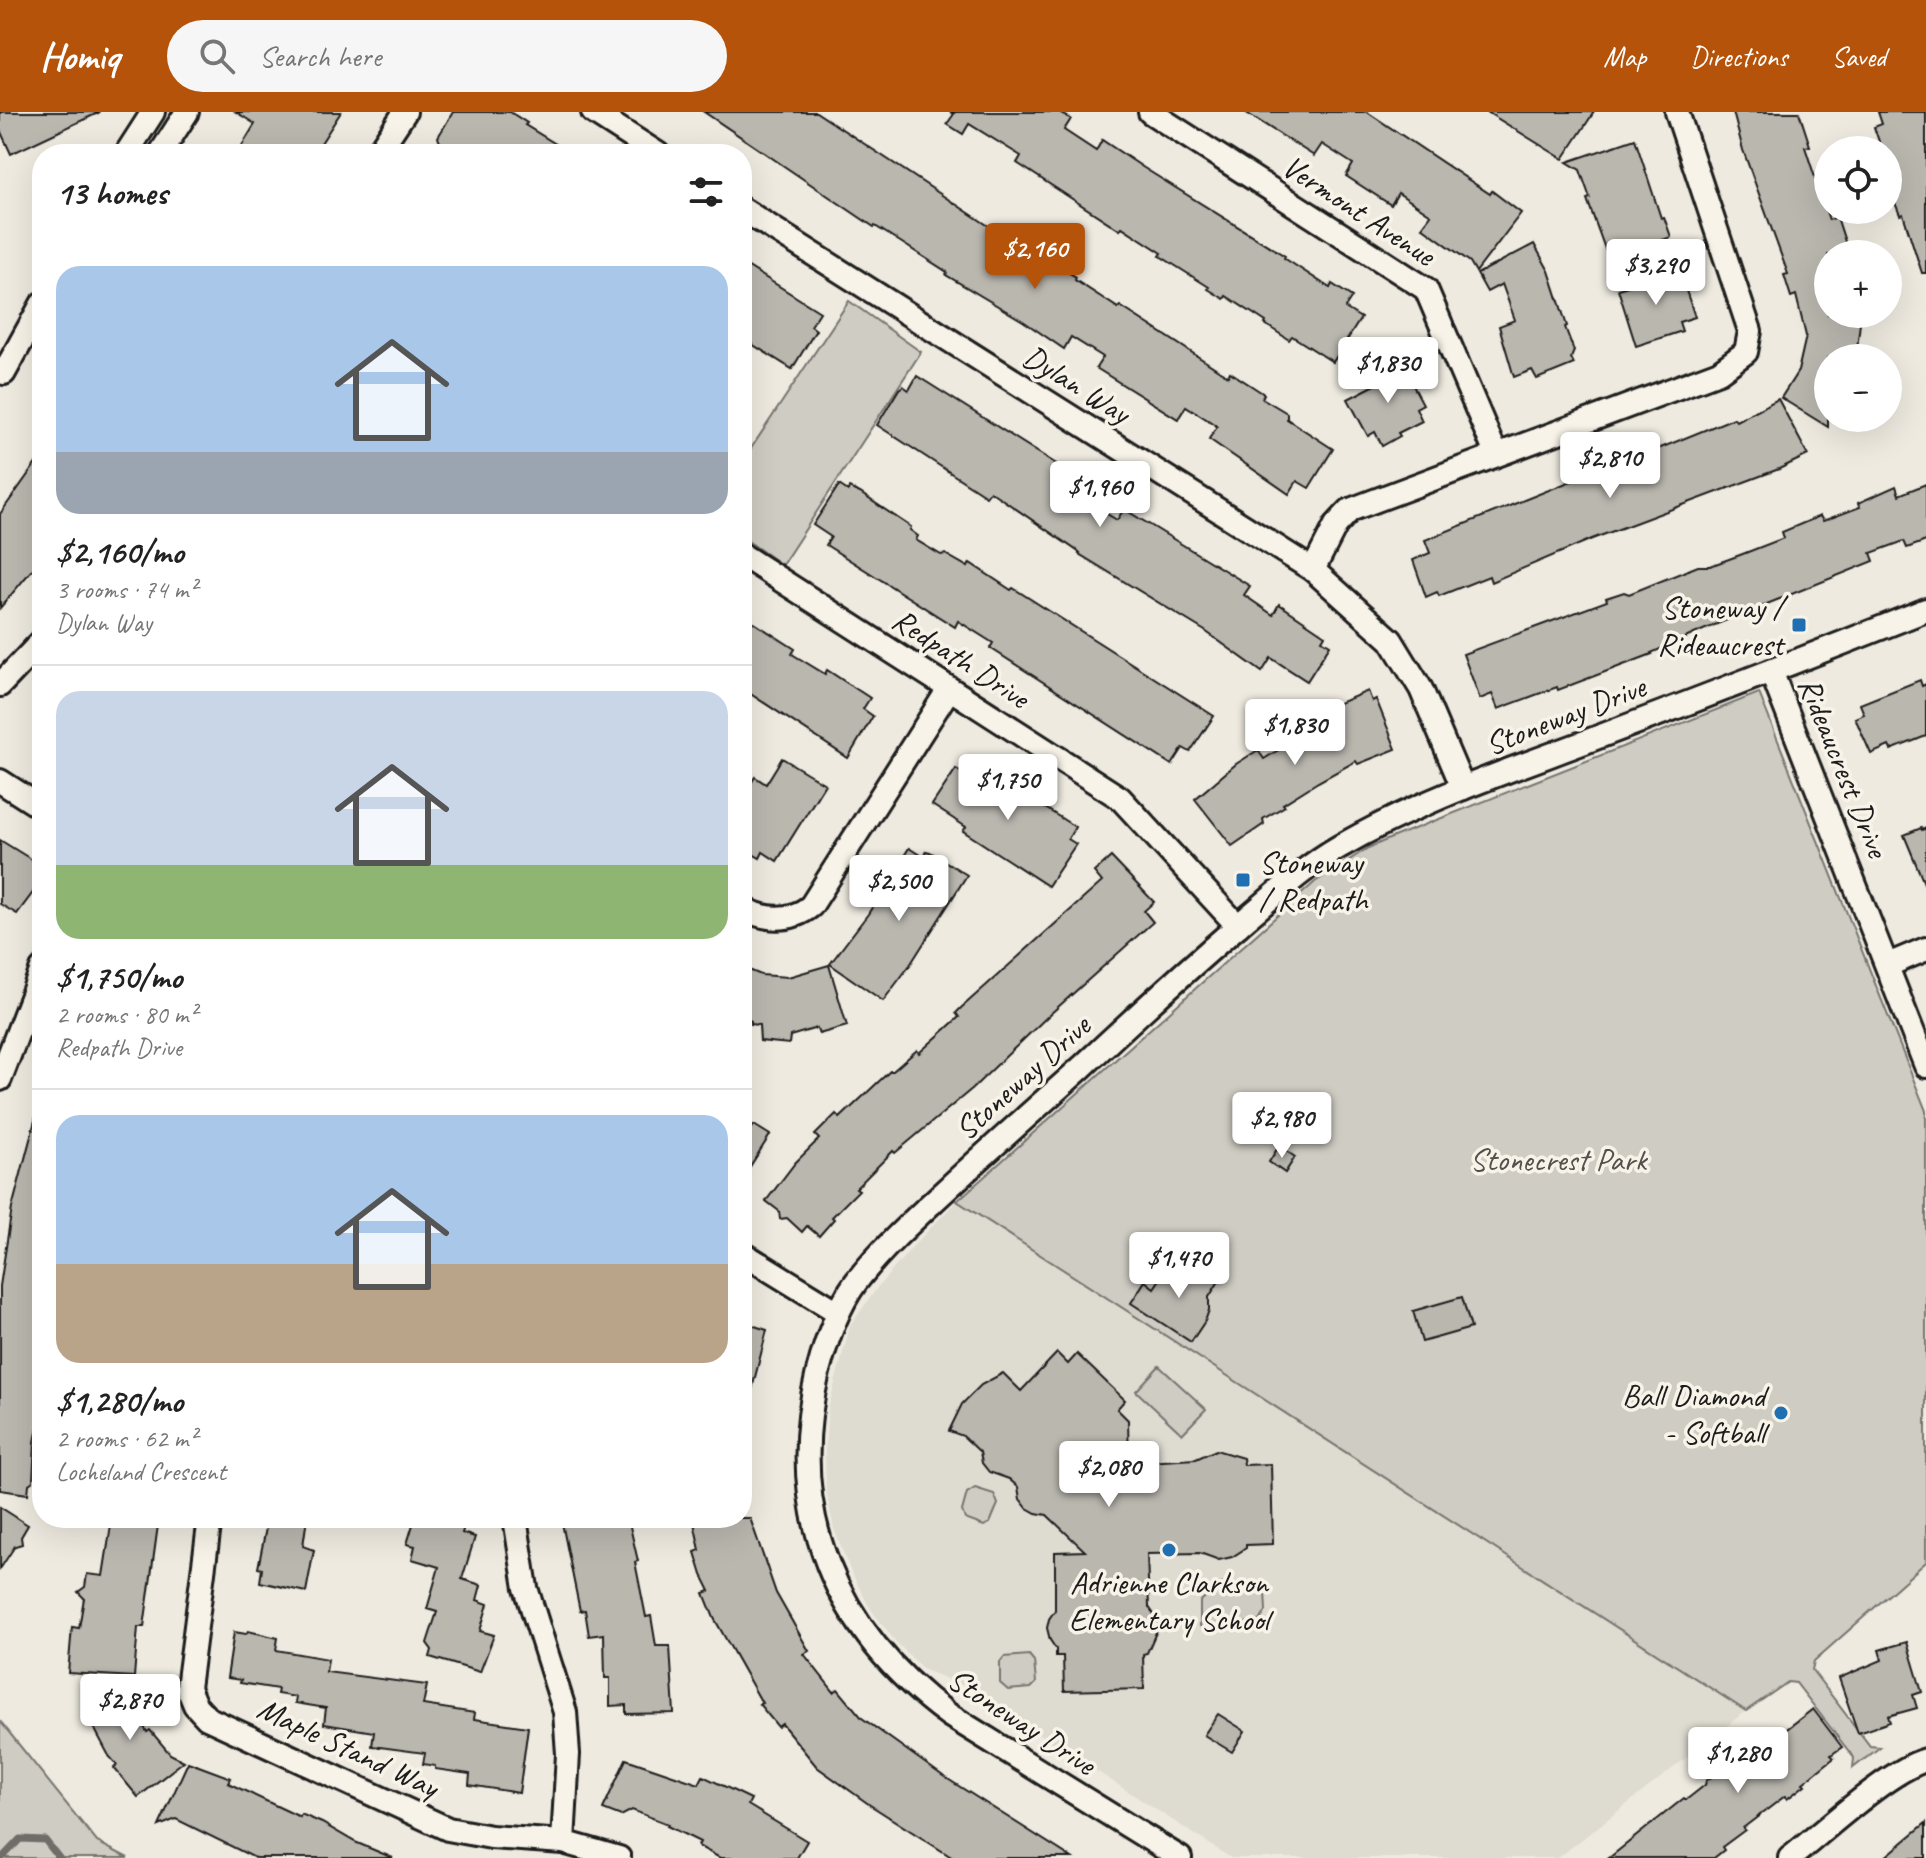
<!DOCTYPE html>
<html lang="en">
<head>
<meta charset="utf-8">
<style>
	body { margin:0; font-family:Caveat,sans-serif; background:#f6f6f6; color:#222; height:100vh; display:flex; flex-direction:column; font-size:30px; white-space:nowrap }
	* { box-sizing:border-box; margin:0 }
	p { font-size:26px; color:#767676 }
	.icon { flex:none; width:44px; height:44px; fill:none; stroke:currentColor; stroke-width:2; stroke-linecap:round; stroke-linejoin:round }
	.map { position:relative; flex:1; overflow:hidden }
	.side { position:absolute; left:32px; top:32px; width:720px; height:1384px; display:flex; flex-direction:column; background:#fff; border-radius:32px; box-shadow:0 8px 32px #0002 }
	.side>* { flex:none }
	.controls { position:absolute; left:1814px; top:24px; display:grid; gap:16px }
	.controls a { display:grid; place-items:center; width:88px; height:88px; border-radius:50%; background:#fff; box-shadow:0 8px 32px #0002; font-size:40px }
	.price { position:absolute; translate:-50% -68px; padding:0 18px; border-radius:8px; background:#fff; color:#222; font-size:26px; line-height:52px; filter:drop-shadow(0 2px 4px #0008) }
	.price::after { content:''; position:absolute; left:50%; top:48px; width:24px; height:18px; margin-left:-12px; background:inherit; clip-path:polygon(0 0,100% 0,50% 100%) }
	.price.current { background:#b45309; color:#fff }
	ul { padding:0; list-style:none }
	li { display:grid; align-content:center; gap:16px; height:424px; padding:0 24px }
	li+li { border-top:2px solid #e0e0e0 }
	li span { display:grid; place-items:center; height:248px; border-radius:24px; color:#555 }
	li>.icon { margin-inline-start:auto }
	span .icon { width:144px; height:144px; fill:#fffc; stroke-width:1 }
	li b { font-size:34px }
	h2 { display:flex; justify-content:space-between; align-items:center; height:96px; padding:0 24px; font-size:34px }
	header { display:flex; align-items:center; gap:48px; box-sizing:border-box; height:112px; padding:0 40px; background:#b45309; color:#fff }
	header strong { font-size:38px }
	nav { display:flex; gap:44px; margin-inline-start:auto; font-size:28px }
	.search { width:560px; height:72px; background:#f6f6f6; display:flex; align-items:center; gap:20px; box-sizing:border-box; padding:0 28px; border-radius:44px; color:#767676; font-size:30px }
	.map>svg:first-child { display:block }
</style>
</head>
<body>
<header>
<strong>Homiq</strong>
<div class="search"><svg class="icon" aria-label="search" viewBox="0 0 24 24"><circle cx="10" cy="10" r="6"/><path d="M15 15l6 6"/></svg>Search here</div>
<nav><a>Map</a><a>Directions</a><a>Saved</a></nav>
</header>
<div class="map">
<svg width="1926" height="1746" viewBox="0 0 1926 1746">
	<rect width="100%" height="100%" fill="#eeeae0"/>
	<filter id="ink" filterUnits="userSpaceOnUse"><feTurbulence type="fractalNoise" baseFrequency=".0125" numOctaves="2"/><feDisplacementMap in="SourceGraphic" scale="16" xChannelSelector="R" yChannelSelector="G"/><feConvolveMatrix kernelMatrix="1 2 1 2 8 2 1 2 1" color-interpolation-filters="sRGB"/></filter>
	<g filter="url(#ink)">
		<path fill="#dedbd1" d="M 957,1089 L 1746,1599 L 1558,1746 L 1231,1746 L 965,1574 L 924,1558 L 895,1529 L 870,1496 L 850,1458 L 834,1417 L 826,1378 L 825,1338 L 828,1297 L 850,1214 L 877,1176 L 914,1133 Z"/>
		<g fill="#cfccc3" stroke="#767470" stroke-width="2">
			<path d="M 849,189 L 921,240 L 782,453 L 742,425 L 742,350 Z"/>
			<path d="M 1759,581 L 1926,999 L 1926,1450 L 1814,1549 L 1812,1558 L 1870,1634 L 1880,1635 L 1853,1656 L 1854,1646 L 1796,1571 L 1788,1570 L 1746,1599 L 957,1089 L 1315,770 L 1368,736 L 1396,724 Z"/>
			<path d="M 1159,1254 L 1206,1297 L 1182,1322 L 1136,1279 Z"/>
			<path d="M 975,1376 L 994,1382 L 998,1392 L 990,1411 L 984,1414 L 965,1407 L 962,1399 L 967,1381 Z"/>
			<path d="M 1259,1471 L 1265,1478 L 1266,1499 L 1260,1509 L 1222,1514 L 1215,1518 L 1205,1518 L 1200,1514 L 1200,1490 L 1218,1472 Z"/>
			<path d="M 1029,1543 L 1034,1549 L 1036,1571 L 1031,1576 L 1008,1578 L 1000,1571 L 1000,1550 L 1004,1545 Z"/>
			<path d="M 0,1609 L 97,1730 L 128,1746 L 0,1746 Z"/>
		</g>
		<g fill="none" stroke-linecap="round" stroke-linejoin="round">
			<path stroke="#6f6d69" stroke-width="7" d="M 2,1746 L 20,1727 L 45,1728 L 59,1746"/>
		</g>
		<g fill="#bab7af" stroke="#1c1c1c" stroke-width="2">
			<path d="M 0,0 L 100,0 L 11,42 L 0,18 Z"/>
			<path d="M 236,0 L 341,0 L 314,42 L 237,42 L 255,12 Z"/>
			<path d="M 453,0 L 510,0 L 527,11 L 525,13 L 572,42 L 448,42 L 443,39 L 438,25 Z"/>
			<path d="M 704,0 L 816,0 L 1010,128 L 1011,125 L 1076,165 L 1075,168 L 1118,196 L 1120,194 L 1228,264 L 1230,260 L 1264,282 L 1262,286 L 1287,301 L 1287,307 L 1333,337 L 1309,376 L 1297,369 L 1289,382 L 1209,327 L 1217,314 L 1186,294 L 1178,307 L 1096,256 L 1103,245 L 1071,225 L 1064,237 L 1023,209 L 946,163 L 947,160 L 902,131 L 875,114 L 874,115 Z"/>
			<path d="M 950,0 L 1059,0 L 1071,7 L 1064,18 L 1096,39 L 1102,28 L 1144,56 L 1285,144 L 1284,146 L 1330,176 L 1332,172 L 1352,185 L 1345,196 L 1361,206 L 1333,250 L 1292,224 L 1289,228 L 1265,212 L 1266,210 L 1226,184 L 1224,187 L 1208,177 L 1209,175 L 1160,144 L 1162,141 L 1122,115 L 1120,118 L 1017,51 L 1021,44 L 969,12 L 963,22 L 947,12 L 954,2 Z"/>
			<path d="M 1245,0 L 1367,0 L 1490,82 L 1492,79 L 1521,101 L 1476,160 L 1470,150 L 1422,115 L 1431,103 L 1398,81 L 1391,93 L 1346,64 L 1353,52 L 1322,32 L 1314,44 Z"/>
			<path d="M 1487,0 L 1594,0 L 1563,47 Z"/>
			<path d="M 1733,0 L 1799,0 L 1810,34 L 1805,35 L 1829,108 L 1837,105 L 1849,142 L 1828,142 L 1828,202 L 1861,202 L 1856,246 L 1828,246 L 1828,315 L 1781,286 L 1798,259 L 1806,224 L 1796,183 L 1791,185 L 1784,163 L 1788,162 L 1743,38 Z"/>
			<path d="M 1878,0 L 1926,0 L 1926,161 L 1922,161 L 1903,102 L 1900,103 L 1888,74 L 1888,38 L 1882,38 L 1874,15 L 1882,12 Z"/>
			<path d="M 1635,27 L 1661,106 L 1664,105 L 1671,125 L 1609,148 L 1587,87 L 1590,86 L 1580,58 L 1567,50 Z"/>
			<path d="M 1534,132 L 1549,159 L 1567,214 L 1565,215 L 1574,239 L 1571,246 L 1574,252 L 1537,267 L 1532,258 L 1514,265 L 1499,214 L 1515,208 L 1502,172 L 1487,180 L 1477,162 Z"/>
			<path d="M 742,151 L 820,200 L 811,214 L 816,218 L 792,257 L 742,226 Z"/>
			<path d="M 1679,158 L 1695,205 L 1679,210 L 1682,219 L 1636,234 L 1618,177 Z"/>
			<path d="M 1400,249 L 1423,292 L 1416,296 L 1422,309 L 1398,321 L 1400,324 L 1382,334 L 1375,320 L 1368,324 L 1348,287 L 1377,272 L 1372,264 Z"/>
			<path d="M 917,264 L 1096,377 L 1087,390 L 1117,408 L 1124,397 L 1250,474 L 1244,483 L 1273,503 L 1279,492 L 1325,523 L 1322,528 L 1330,533 L 1307,569 L 1271,546 L 1262,560 L 1205,519 L 1079,442 L 1080,441 L 990,379 L 986,384 L 877,313 L 899,277 L 903,274 L 909,278 Z"/>
			<path d="M 1778,287 L 1808,343 L 1779,357 L 1592,427 L 1491,470 L 1489,464 L 1439,484 L 1437,480 L 1426,485 L 1413,448 L 1430,441 L 1425,428 L 1591,361 L 1592,364 L 1734,306 L 1736,309 Z"/>
			<path d="M 42,343 L 42,446 L 0,496 L 0,402 Z"/>
			<path d="M 1926,372 L 1926,429 L 1907,436 L 1904,429 L 1871,441 L 1874,449 L 1717,512 L 1651,541 L 1652,542 L 1558,578 L 1557,575 L 1498,597 L 1492,582 L 1480,587 L 1463,542 L 1607,489 L 1606,486 L 1624,480 L 1629,482 L 1698,454 L 1710,454 L 1740,443 L 1784,426 L 1782,420 L 1820,404 L 1823,409 L 1860,395 L 1858,391 L 1896,374 L 1899,383 Z"/>
			<path d="M 839,373 L 848,379 L 849,376 L 860,381 L 911,415 L 910,418 L 918,424 L 916,428 L 941,443 L 945,442 L 968,455 L 970,451 L 1011,478 L 1013,476 L 1214,604 L 1190,640 L 1183,636 L 1172,653 L 990,536 L 993,531 L 958,509 L 955,515 L 826,433 L 831,425 L 813,413 Z"/>
			<path d="M 742,503 L 795,537 L 792,542 L 825,562 L 827,558 L 870,586 L 863,597 L 873,604 L 848,646 L 743,577 L 749,568 L 742,565 Z"/>
			<path d="M 1920,568 L 1922,574 L 1926,572 L 1926,624 L 1891,638 L 1889,634 L 1871,642 L 1855,606 L 1864,602 L 1860,592 Z"/>
			<path d="M 1368,579 L 1372,589 L 1376,587 L 1396,637 L 1358,652 L 1356,649 L 1318,670 L 1283,692 L 1285,694 L 1263,707 L 1264,712 L 1232,734 L 1195,687 L 1236,652 L 1258,638 L 1264,647 L 1337,601 L 1334,593 Z"/>
			<path d="M 782,646 L 825,672 L 777,749 L 763,740 L 760,746 L 742,736 L 742,685 L 755,665 L 766,672 Z"/>
			<path d="M 973,650 L 1075,715 L 1068,727 L 1076,732 L 1048,774 L 963,719 L 966,715 L 932,693 L 956,657 L 965,663 Z"/>
			<path d="M 1921,716 L 1922,718 L 1926,716 L 1926,776 L 1904,723 Z"/>
			<path d="M 0,728 L 42,754 L 42,763 L 35,774 L 37,775 L 17,802 L 0,792 Z"/>
			<path d="M 909,736 L 923,745 L 926,739 L 930,740 L 967,763 L 910,853 L 883,889 L 830,852 L 868,802 Z"/>
			<path d="M 1111,745 L 1154,790 L 1144,799 L 1153,810 L 1048,904 L 973,976 L 895,1041 L 893,1039 L 856,1076 L 859,1078 L 832,1105 L 834,1107 L 819,1124 L 807,1114 L 802,1120 L 787,1106 L 780,1107 L 779,1099 L 766,1089 L 795,1051 L 819,1027 L 815,1023 L 836,1002 L 840,1006 L 890,959 L 893,959 L 917,938 L 919,941 L 959,905 L 956,901 L 961,896 L 1102,770 L 1094,760 Z"/>
			<path d="M 829,853 L 847,914 L 819,922 L 817,916 L 790,924 L 789,932 L 760,929 L 759,913 L 751,912 L 751,909 L 742,905 L 742,855 L 761,863 L 788,865 Z"/>
			<path d="M 37,1001 L 42,1002 L 42,1309 L 39,1311 L 35,1330 L 33,1369 L 29,1372 L 28,1382 L 0,1378 L 0,1174 L 12,1096 Z"/>
			<path d="M 742,1010 L 752,1016 L 754,1013 L 770,1023 L 742,1067 Z"/>
			<path d="M 1279,1034 L 1295,1045 L 1285,1061 L 1269,1050 Z"/>
			<path d="M 1200,1152 L 1221,1166 L 1209,1185 L 1209,1198 L 1205,1209 L 1191,1230 L 1131,1191 L 1145,1169 L 1154,1176 L 1169,1154 L 1191,1168 Z"/>
			<path d="M 1462,1185 L 1471,1216 L 1422,1230 L 1413,1199 Z"/>
			<path d="M 742,1210 L 767,1218 L 749,1289 L 742,1289 Z"/>
			<path d="M 1057,1241 L 1068,1252 L 1077,1242 L 1125,1288 L 1117,1297 L 1128,1308 L 1129,1351 L 1196,1347 L 1216,1338 L 1243,1346 L 1244,1353 L 1271,1352 L 1273,1432 L 1246,1433 L 1246,1436 L 1232,1445 L 1219,1448 L 1200,1441 L 1147,1442 L 1149,1495 L 1155,1504 L 1158,1516 L 1147,1541 L 1143,1542 L 1144,1577 L 1064,1579 L 1063,1544 L 1056,1544 L 1056,1537 L 1050,1528 L 1047,1516 L 1049,1507 L 1055,1498 L 1055,1440 L 1085,1439 L 1047,1403 L 1036,1401 L 1027,1396 L 1020,1387 L 1018,1375 L 1009,1367 L 989,1360 L 982,1351 L 980,1340 L 963,1324 L 949,1319 L 962,1292 L 981,1273 L 1003,1261 L 1021,1279 Z"/>
			<path d="M 0,1395 L 28,1413 L 21,1425 L 22,1432 L 15,1434 L 0,1457 Z"/>
			<path d="M 127,1406 L 159,1406 L 144,1515 L 138,1515 L 134,1565 L 68,1561 L 72,1515 L 79,1516 L 84,1486 L 78,1480 L 85,1475 L 87,1462 L 103,1464 L 111,1413 L 126,1416 Z"/>
			<path d="M 268,1406 L 307,1406 L 303,1434 L 314,1438 L 306,1480 L 260,1470 L 262,1457 L 258,1456 Z"/>
			<path d="M 415,1406 L 467,1406 L 462,1421 L 475,1425 L 462,1467 L 481,1473 L 477,1488 L 488,1492 L 480,1519 L 494,1523 L 480,1560 L 430,1545 L 432,1538 L 427,1531 L 437,1500 L 427,1497 L 439,1455 L 412,1447 L 415,1434 L 407,1432 Z"/>
			<path d="M 561,1406 L 628,1406 L 638,1449 L 635,1450 L 646,1505 L 651,1504 L 656,1534 L 670,1534 L 674,1601 L 626,1602 L 626,1593 L 610,1594 L 610,1566 L 605,1566 L 604,1522 L 589,1524 L 585,1498 L 580,1499 Z"/>
			<path d="M 693,1406 L 750,1406 L 776,1481 L 809,1539 L 804,1542 L 834,1580 L 838,1577 L 862,1606 L 943,1664 L 1072,1746 L 953,1746 L 870,1693 L 817,1655 L 782,1612 L 778,1615 L 759,1592 L 762,1591 L 714,1506 L 704,1481 L 710,1479 L 702,1463 L 695,1440 L 700,1438 Z"/>
			<path d="M 248,1519 L 278,1526 L 276,1538 L 328,1547 L 326,1560 L 427,1573 L 423,1593 L 475,1601 L 474,1607 L 528,1615 L 519,1681 L 469,1673 L 470,1662 L 435,1657 L 435,1654 L 423,1652 L 425,1641 L 372,1634 L 374,1620 L 324,1612 L 326,1596 L 295,1591 L 296,1585 L 277,1582 L 278,1577 L 240,1571 L 241,1568 L 227,1566 L 234,1520 L 246,1522 Z"/>
			<path d="M 1907,1530 L 1922,1580 L 1913,1583 L 1917,1596 L 1888,1604 L 1890,1610 L 1858,1621 L 1839,1566 L 1882,1548 L 1879,1538 Z"/>
			<path d="M 122,1574 L 147,1620 L 150,1618 L 170,1642 L 184,1649 L 138,1685 L 114,1656 L 117,1653 L 109,1644 L 83,1595 Z"/>
			<path d="M 1813,1597 L 1842,1635 L 1831,1643 L 1834,1646 L 1803,1671 L 1805,1673 L 1787,1687 L 1785,1684 L 1743,1716 L 1745,1718 L 1722,1735 L 1724,1738 L 1714,1746 L 1609,1746 L 1684,1686 L 1686,1688 L 1705,1673 L 1706,1669 L 1714,1663 L 1718,1663 L 1767,1624 L 1771,1629 Z"/>
			<path d="M 1218,1602 L 1245,1619 L 1232,1640 L 1204,1623 Z"/>
			<path d="M 626,1647 L 699,1672 L 703,1664 L 751,1687 L 748,1693 L 807,1729 L 797,1746 L 720,1746 L 698,1734 L 700,1730 L 667,1714 L 668,1712 L 632,1698 L 621,1704 L 603,1697 Z"/>
			<path d="M 188,1650 L 231,1666 L 228,1671 L 300,1705 L 301,1702 L 322,1711 L 355,1730 L 393,1746 L 255,1746 L 176,1707 L 159,1714 Z"/>
			<path d="M 1926,1711 L 1926,1746 L 1884,1746 Z"/>
		</g>
		<g fill="none" stroke-linecap="round" stroke-linejoin="round">
			<g stroke="#1c1c1c" stroke-width="28">
				<g id="minor">
					<path d="M 593,0 L 658,42"/>
					<path d="M 1150,0 L 1426,177 L 1496,342"/>
					<path d="M 126,42 L 153,0"/>
					<path d="M 160,42 L 187,0"/>
					<path d="M 377,42 L 405,0"/>
					<path d="M 742,97 L 1313,458 L 1391,528 L 1421,577 L 1463,676"/>
					<path d="M 4,261 L 42,192"/>
					<path d="M 742,443 L 1120,686 L 1238,814"/>
					<path d="M 1313,458 L 1336,413 L 1350,398 L 1719,260 L 1746,240 L 1750,219 L 1677,0"/>
					<path d="M 1771,559 L 1926,954"/>
					<path d="M 0,573 L 42,529"/>
					<path d="M 0,669 L 42,696"/>
					<path d="M 742,795 C 764,809 791,810 811,794 L 949,577"/>
					<path d="M 1888,853 L 1926,837"/>
					<path d="M 0,967 L 42,857"/>
					<path d="M 742,1141 L 838,1200"/>
					<path d="M 210,1406 L 188,1576 L 195,1593 L 207,1606 L 448,1717 L 491,1725 L 563,1730 L 619,1746"/>
					<path d="M 515,1406 L 526,1476 L 565,1600 L 568,1642 L 563,1730"/>
					<path d="M 1180,1746 L 949,1603 C 835,1519 784,1400 818,1260 C 826,1229 837,1196 856,1170 C 879,1140 908,1113 936,1087 C 984,1042 1033,999 1082,955 C 1136,904 1191,854 1247,806 C 1277,781 1306,754 1339,735 C 1416,690 1502,661 1585,630 C 1699,587 1813,543 1926,498"/>
					<path d="M 1790,1746 C 1823,1720 1889,1658 1926,1648"/>
				</g>
			</g>
			<use href="#minor" stroke="#f7f3e8" stroke-width="22"/>
		</g>
	</g>
	<g fill="#1f6fb2" stroke="#f7f3e8" stroke-width="3">
		<rect x="1791" y="505" width="16" height="16" rx="4"/>
		<rect x="1235" y="760" width="16" height="16" rx="4"/>
		<circle cx="1781" cy="1301" r="8"/>
		<circle cx="1169" cy="1438" r="8"/>
	</g>
	<g text-anchor="middle" stroke-width="7" stroke-linejoin="round" paint-order="stroke">
		<g font-size="32" fill="#1c1c1c" stroke="#f7f3e8">
			<text transform="translate(1359 98) rotate(33)" y="11">Vermont Avenue</text>
			<text transform="translate(1077 272) rotate(32)" y="11">Dylan Way</text>
			<text transform="translate(961 546) rotate(33)" y="11">Redpath Drive</text>
			<text transform="translate(1565 603) rotate(-21)" y="11">Stoneway Drive</text>
			<text transform="translate(1844 655) rotate(68)" y="11">Rideaucrest Drive</text>
			<text transform="translate(1022 965) rotate(-42)" y="11">Stoneway Drive</text>
			<text transform="translate(1022 1609) rotate(33)" y="11">Stoneway Drive</text>
			<text transform="translate(348 1635) rotate(25)" y="11">Maple Stand Way</text>
		</g>
		<g font-size="32" fill="#1c1c1c" stroke="#f7f3e8" text-anchor="end">
			<text x="1783" y="506">Stoneway /<tspan x="1783" dy="37">Rideaucrest</tspan></text>
			<text x="1259" y="761" text-anchor="start">Stoneway<tspan x="1259" dy="37">/ Redpath</tspan></text>
			<text x="1765" y="1294">Ball Diamond<tspan x="1765" dy="37">- Softball</tspan></text>
			<text x="1169" y="1481" text-anchor="middle">Adrienne Clarkson<tspan x="1169" dy="37">Elementary School</tspan></text>
		</g>
		<g font-size="32" fill="#52514e" stroke="#f7f3e8">
			<text x="1558" y="1058">Stonecrest Park</text>
		</g>
	</g>
</svg>
<div class="controls">
<a><svg class="icon" aria-label="locate" viewBox="0 0 24 24"><circle cx="12" cy="12" r="6"/><path d="M12 2v4M12 18v4M2 12h4M18 12h4"/></svg></a>
<a>+</a>
<a>−</a>
</div>
<b class="price current" style="left:1035px;top:179px">$2,160</b>
<b class="price" style="left:1656px;top:195px">$3,290</b>
<b class="price" style="left:1388px;top:293px">$1,830</b>
<b class="price" style="left:1610px;top:388px">$2,810</b>
<b class="price" style="left:1100px;top:417px">$1,960</b>
<b class="price" style="left:1295px;top:655px">$1,830</b>
<b class="price" style="left:1008px;top:710px">$1,750</b>
<b class="price" style="left:899px;top:811px">$2,500</b>
<b class="price" style="left:1282px;top:1048px">$2,980</b>
<b class="price" style="left:1179px;top:1188px">$1,470</b>
<b class="price" style="left:1109px;top:1397px">$2,080</b>
<b class="price" style="left:130px;top:1630px">$2,870</b>
<b class="price" style="left:1738px;top:1683px">$1,280</b>
<section class="side">
<h2>13 homes<svg class="icon" aria-label="filters" viewBox="0 0 24 24"><path d="M4 7h16M4 17h16"/><circle cx="9" cy="7" r="2"/><circle cx="15" cy="17" r="2"/></svg></h2>
<ul>
<li><span style="background:linear-gradient(#a9c7e8 75%,#9aa5b1 0)"><svg class="icon" aria-label="home" viewBox="0 0 24 24"><path d="M3 11l9-7 9 7M6 9v11h12V9"/></svg></span><div><b>$2,160/mo</b><p>3 rooms · 74 m²</p><p>Dylan Way</p></div></li>
<li><span style="background:linear-gradient(#c9d6e8 70%,#8fb573 0)"><svg class="icon" aria-label="home" viewBox="0 0 24 24"><path d="M3 11l9-7 9 7M6 9v11h12V9"/></svg></span><div><b>$1,750/mo</b><p>2 rooms · 80 m²</p><p>Redpath Drive</p></div></li>
<li><span style="background:linear-gradient(#a9c7e8 60%,#b9a48a 0)"><svg class="icon" aria-label="home" viewBox="0 0 24 24"><path d="M3 11l9-7 9 7M6 9v11h12V9"/></svg></span><div><b>$1,280/mo</b><p>2 rooms · 62 m²</p><p>Locheland Crescent</p></div></li>
</ul>
</section>
</div>
</body>
</html>
